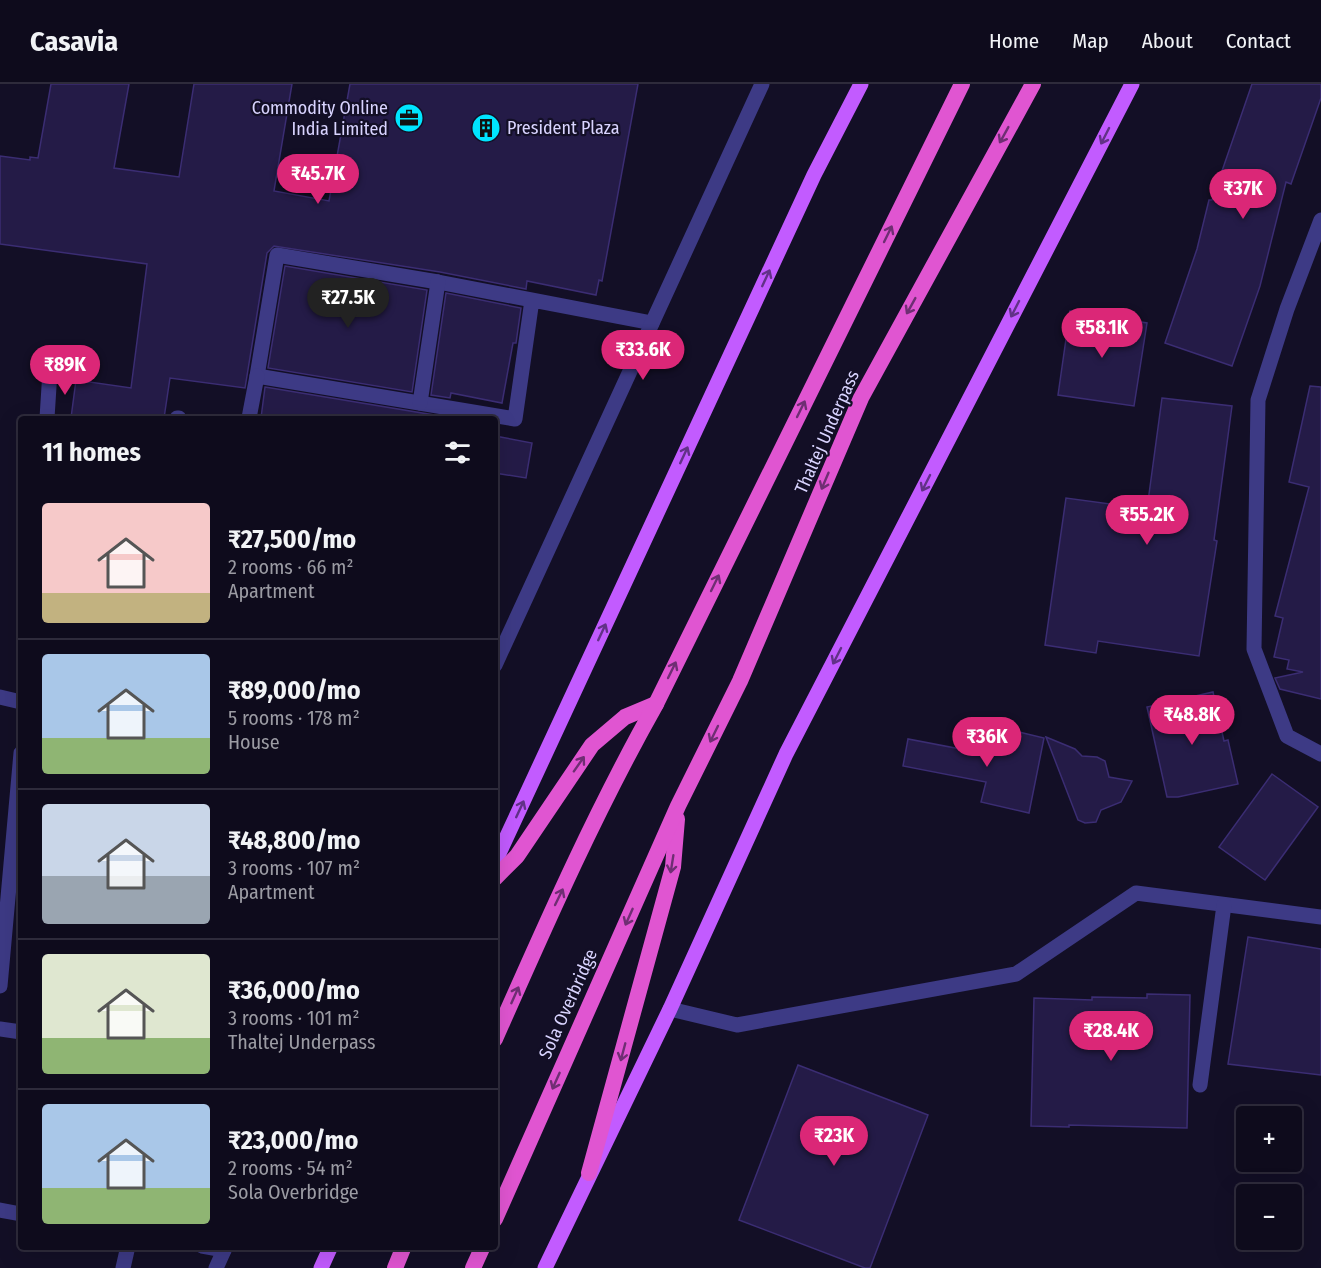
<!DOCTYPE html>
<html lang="en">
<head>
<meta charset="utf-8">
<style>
	body { margin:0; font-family:"Fira Sans Condensed",sans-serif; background:#1c1929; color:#f1f3f6; height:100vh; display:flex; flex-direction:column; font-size:22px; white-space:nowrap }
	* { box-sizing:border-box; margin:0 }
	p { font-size:20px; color:#9b9ba3 }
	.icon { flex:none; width:33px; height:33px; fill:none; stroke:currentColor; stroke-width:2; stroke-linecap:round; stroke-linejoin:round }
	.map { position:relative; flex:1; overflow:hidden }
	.drawer { position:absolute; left:18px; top:332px; width:480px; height:834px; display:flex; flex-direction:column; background:#0e0b1c; border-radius:6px; box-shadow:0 6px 24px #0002,0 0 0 2px #2e2b3b }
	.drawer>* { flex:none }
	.fabs { position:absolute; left:1236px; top:1022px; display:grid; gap:12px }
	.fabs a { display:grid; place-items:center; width:66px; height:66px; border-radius:6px; background:#0e0b1c; box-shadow:0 6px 24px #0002,0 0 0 2px #2e2b3b; font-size:30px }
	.price { position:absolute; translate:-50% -51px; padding:0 14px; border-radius:21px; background:#db2777; color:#fff; font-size:20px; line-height:39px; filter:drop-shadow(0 2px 3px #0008) }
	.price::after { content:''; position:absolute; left:50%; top:36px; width:18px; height:14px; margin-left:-9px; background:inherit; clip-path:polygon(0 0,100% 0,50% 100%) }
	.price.on { background:#222; color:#fff }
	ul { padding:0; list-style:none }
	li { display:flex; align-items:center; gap:18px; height:150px; padding:0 24px }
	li+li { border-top:2px solid #2e2b3b }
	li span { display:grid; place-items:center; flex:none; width:168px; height:120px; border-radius:6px; color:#555 }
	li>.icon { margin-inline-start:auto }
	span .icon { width:72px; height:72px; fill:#fffc; stroke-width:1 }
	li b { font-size:26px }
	h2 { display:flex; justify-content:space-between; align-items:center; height:72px; padding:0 24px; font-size:26px }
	header { display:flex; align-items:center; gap:36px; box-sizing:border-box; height:84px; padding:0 30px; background:#0e0b1c; border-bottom:2px solid #2e2b3b }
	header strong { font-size:28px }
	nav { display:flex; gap:33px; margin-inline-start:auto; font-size:21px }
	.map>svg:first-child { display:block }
</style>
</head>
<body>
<header>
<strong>Casavia</strong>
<nav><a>Home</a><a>Map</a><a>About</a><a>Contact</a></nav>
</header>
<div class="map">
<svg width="1321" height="1184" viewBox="0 0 1321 1184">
	<rect width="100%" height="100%" fill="#130f26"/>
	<g fill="#241b47" stroke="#3b2d73" stroke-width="1.5">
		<path d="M 51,0 L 129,0 L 114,84 L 179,93 L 194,0 L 292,0 L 274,107 L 329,117 L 350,0 L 638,0 L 602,197 L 599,196 L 596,211 L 527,197 L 526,205 L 440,188 L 274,162 L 267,169 L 245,304 L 170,294 L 164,334 L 71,334 L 76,296 L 131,304 L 147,180 L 0,160 L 0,72 L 30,76 L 30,73 L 38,74 Z"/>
		<path d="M 1252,0 L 1321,0 L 1321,14 L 1291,100 L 1286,98 L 1260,202 L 1232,282 L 1165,259 L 1197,165 L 1209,116 L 1212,116 Z"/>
		<path d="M 285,182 L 427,206 L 412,308 L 268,284 Z"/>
		<path d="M 446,209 L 521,224 L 516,259 L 513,259 L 502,319 L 451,309 L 450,314 L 431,311 Z"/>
		<path d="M 1070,227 L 1147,239 L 1134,322 L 1058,311 Z"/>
		<path d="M 1310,302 L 1321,303 L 1321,615 L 1280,605 L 1275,594 L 1303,588 L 1287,585 L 1289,576 L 1274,573 L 1283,534 L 1275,532 L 1309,403 L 1289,398 Z"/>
		<path d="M 265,303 L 446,333 L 446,334 L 261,334 Z"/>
		<path d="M 1162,314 L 1232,322 L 1214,456 L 1217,457 L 1199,572 L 1098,557 L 1096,569 L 1045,561 L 1066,414 L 1147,425 Z"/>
		<path d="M 495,352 L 532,359 L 526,394 L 495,389 Z"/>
		<path d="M 1213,608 L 1224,657 L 1228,656 L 1238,700 L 1178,713 L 1167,713 L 1147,623 Z"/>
		<path d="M 1019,648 L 1044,654 L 1029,729 L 981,718 L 986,698 L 903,682 L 908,655 L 992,671 L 995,656 L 1016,661 Z"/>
		<path d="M 1046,653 L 1075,665 L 1082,672 L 1097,673 L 1105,677 L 1109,693 L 1132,697 L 1121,718 L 1101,726 L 1096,738 L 1085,739 L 1078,736 Z"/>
		<path d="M 1272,690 L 1318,723 L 1265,796 L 1219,763 Z"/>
		<path d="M 1248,853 L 1321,865 L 1321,991 L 1228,980 Z"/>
		<path d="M 1147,910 L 1190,911 L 1187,1044 L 1069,1041 L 1069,1043 L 1031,1042 L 1034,914 L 1092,916 L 1092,913 L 1147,914 Z"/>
		<path d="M 798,981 L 928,1031 L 870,1184 L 865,1184 L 739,1136 Z"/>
	</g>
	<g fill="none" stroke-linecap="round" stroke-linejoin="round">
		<g stroke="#3d3a85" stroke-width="15">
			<path d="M 532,216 L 515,335 L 257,292 L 277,171 L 438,198 L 652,239"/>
			<path d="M 420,319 L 438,198"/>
			<path d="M 177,334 L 179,334"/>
			<path d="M 249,334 L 257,292"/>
			<path d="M 670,925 L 737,941 L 1016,890 L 1136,809 L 1321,833"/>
			<path d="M 1200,1001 L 1224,821"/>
			<path d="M 0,1126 L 21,1130"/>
			<path d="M 202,1162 L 224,1166"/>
			<path d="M 123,1184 L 128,1162"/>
		</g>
		<g stroke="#3d3a85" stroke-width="15">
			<path d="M 1321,136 L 1287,225 L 1258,316 L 1254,565 L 1287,652 L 1321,670"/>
			<path d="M 47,334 L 50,287"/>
			<path d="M 0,613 L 21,618"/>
			<path d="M 0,902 L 21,669"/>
			<path d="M 0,945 L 21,948"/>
		</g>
		<g stroke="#3d3a85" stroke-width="15">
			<path d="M 495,581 L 762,0"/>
			<path d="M 216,1184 L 226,1162"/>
		</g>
		<g stroke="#c25bff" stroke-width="15">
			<path d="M 495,778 L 814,91 L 861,0"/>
			<path d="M 321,1184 L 331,1162"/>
			<path d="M 545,1184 L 670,925 L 786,670 L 1132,0"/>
		</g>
		<g stroke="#e055d1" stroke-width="16">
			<path d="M 495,794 L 517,772 L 592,661 L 625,633 L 656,620"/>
			<path d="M 495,955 C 545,842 595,728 656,620 L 962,0"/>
			<path d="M 589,1089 L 673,783 L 677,735"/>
			<path d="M 495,1135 L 678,722 L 740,597 L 861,314 L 1033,0"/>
			<path d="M 395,1184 L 404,1162"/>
			<path d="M 473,1184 L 483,1162"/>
		</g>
	</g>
	<defs><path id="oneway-shaft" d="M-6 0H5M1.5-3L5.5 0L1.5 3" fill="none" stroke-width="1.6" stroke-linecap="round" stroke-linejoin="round" transform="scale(1.5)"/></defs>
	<g stroke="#6f2e73">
		<use href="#oneway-shaft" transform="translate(1004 51) rotate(119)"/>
		<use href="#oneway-shaft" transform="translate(888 150) rotate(-64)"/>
		<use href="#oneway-shaft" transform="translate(911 222) rotate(119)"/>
		<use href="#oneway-shaft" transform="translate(801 325) rotate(-64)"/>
		<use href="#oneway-shaft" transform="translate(825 397) rotate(113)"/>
		<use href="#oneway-shaft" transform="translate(715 499) rotate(-64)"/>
		<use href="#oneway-shaft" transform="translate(672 586) rotate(-64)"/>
		<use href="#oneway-shaft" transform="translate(714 650) rotate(116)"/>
		<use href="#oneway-shaft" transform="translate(579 680) rotate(-55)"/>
		<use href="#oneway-shaft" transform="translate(672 780) rotate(99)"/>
		<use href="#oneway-shaft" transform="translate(559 813) rotate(-64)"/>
		<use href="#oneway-shaft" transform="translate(629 833) rotate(114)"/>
		<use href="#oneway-shaft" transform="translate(515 911) rotate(-66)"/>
		<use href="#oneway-shaft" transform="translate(623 968) rotate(105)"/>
		<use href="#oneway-shaft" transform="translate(556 997) rotate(114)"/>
	</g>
	<g stroke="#623188">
		<use href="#oneway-shaft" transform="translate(1105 52) rotate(117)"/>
		<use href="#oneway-shaft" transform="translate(766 194) rotate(-65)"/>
		<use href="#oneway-shaft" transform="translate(1015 225) rotate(117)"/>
		<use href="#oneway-shaft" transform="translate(684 371) rotate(-65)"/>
		<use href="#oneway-shaft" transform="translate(926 399) rotate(117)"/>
		<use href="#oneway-shaft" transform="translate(602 548) rotate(-65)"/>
		<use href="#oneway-shaft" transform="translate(837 572) rotate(117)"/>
		<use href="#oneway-shaft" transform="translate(520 725) rotate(-65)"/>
	</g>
	<defs>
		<g id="office-disc" transform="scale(1.5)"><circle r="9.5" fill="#00e5ff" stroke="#130f26"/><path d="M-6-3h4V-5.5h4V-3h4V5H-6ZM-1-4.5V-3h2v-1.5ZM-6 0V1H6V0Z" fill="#111"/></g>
		<g id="building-disc" transform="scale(1.5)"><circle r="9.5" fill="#00e5ff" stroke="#130f26"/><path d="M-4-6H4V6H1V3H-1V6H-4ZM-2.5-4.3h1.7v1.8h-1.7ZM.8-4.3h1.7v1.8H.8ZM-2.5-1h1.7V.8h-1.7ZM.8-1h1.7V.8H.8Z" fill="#111"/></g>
	</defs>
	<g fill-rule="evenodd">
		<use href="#office-disc" x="409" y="34"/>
		<use href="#building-disc" x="486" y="44"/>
	</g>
	<g text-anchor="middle" stroke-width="4.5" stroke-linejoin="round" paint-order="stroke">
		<g font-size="18" fill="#d9d4ff" stroke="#130f26" text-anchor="end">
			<text x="388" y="30">Commodity Online<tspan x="388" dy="21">India Limited</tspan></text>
			<text x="507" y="50" text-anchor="start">President Plaza</text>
		</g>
		<g font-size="18" fill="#d9d4ff" stroke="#130f26">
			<text transform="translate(827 348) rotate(-66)" y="6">Thaltej Underpass</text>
			<text transform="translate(568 920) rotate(-66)" y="6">Sola Overbridge</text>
		</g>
	</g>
</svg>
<div class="fabs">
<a>+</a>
<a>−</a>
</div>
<b class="price" style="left:318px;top:121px">₹45.7K</b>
<b class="price" style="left:1243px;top:136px">₹37K</b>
<b class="price on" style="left:348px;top:245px">₹27.5K</b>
<b class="price" style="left:1102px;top:275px">₹58.1K</b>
<b class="price" style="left:643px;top:297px">₹33.6K</b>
<b class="price" style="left:65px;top:312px">₹89K</b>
<b class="price" style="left:1147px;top:462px">₹55.2K</b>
<b class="price" style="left:1192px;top:662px">₹48.8K</b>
<b class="price" style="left:987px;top:684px">₹36K</b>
<b class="price" style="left:1111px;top:978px">₹28.4K</b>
<b class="price" style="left:834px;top:1083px">₹23K</b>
<section class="drawer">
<h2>11 homes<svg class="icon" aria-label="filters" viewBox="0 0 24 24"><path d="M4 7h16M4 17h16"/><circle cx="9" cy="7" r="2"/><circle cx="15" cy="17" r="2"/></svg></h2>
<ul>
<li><span style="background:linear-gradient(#f6c9c9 75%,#c2b280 0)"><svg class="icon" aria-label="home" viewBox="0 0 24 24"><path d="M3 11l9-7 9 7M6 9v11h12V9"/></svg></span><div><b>₹27,500/mo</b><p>2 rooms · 66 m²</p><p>Apartment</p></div></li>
<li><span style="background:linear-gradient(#a9c7e8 70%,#8fb573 0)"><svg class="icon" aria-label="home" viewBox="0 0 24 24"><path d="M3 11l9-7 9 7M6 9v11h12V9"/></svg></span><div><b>₹89,000/mo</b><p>5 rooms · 178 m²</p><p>House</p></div></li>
<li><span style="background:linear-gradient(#c9d6e8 60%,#9aa5b1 0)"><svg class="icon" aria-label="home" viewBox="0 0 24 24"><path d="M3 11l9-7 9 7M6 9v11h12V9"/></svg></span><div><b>₹48,800/mo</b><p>3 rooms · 107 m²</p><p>Apartment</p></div></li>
<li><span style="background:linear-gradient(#dfe7d0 70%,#8fb573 0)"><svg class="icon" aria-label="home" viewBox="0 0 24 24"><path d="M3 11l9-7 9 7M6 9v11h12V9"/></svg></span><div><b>₹36,000/mo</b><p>3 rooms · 101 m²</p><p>Thaltej Underpass</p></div></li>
<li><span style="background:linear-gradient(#a9c7e8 70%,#8fb573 0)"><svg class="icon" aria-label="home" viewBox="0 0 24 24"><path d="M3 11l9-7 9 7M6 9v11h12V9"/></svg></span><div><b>₹23,000/mo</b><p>2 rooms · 54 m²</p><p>Sola Overbridge</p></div></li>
</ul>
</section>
</div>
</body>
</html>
